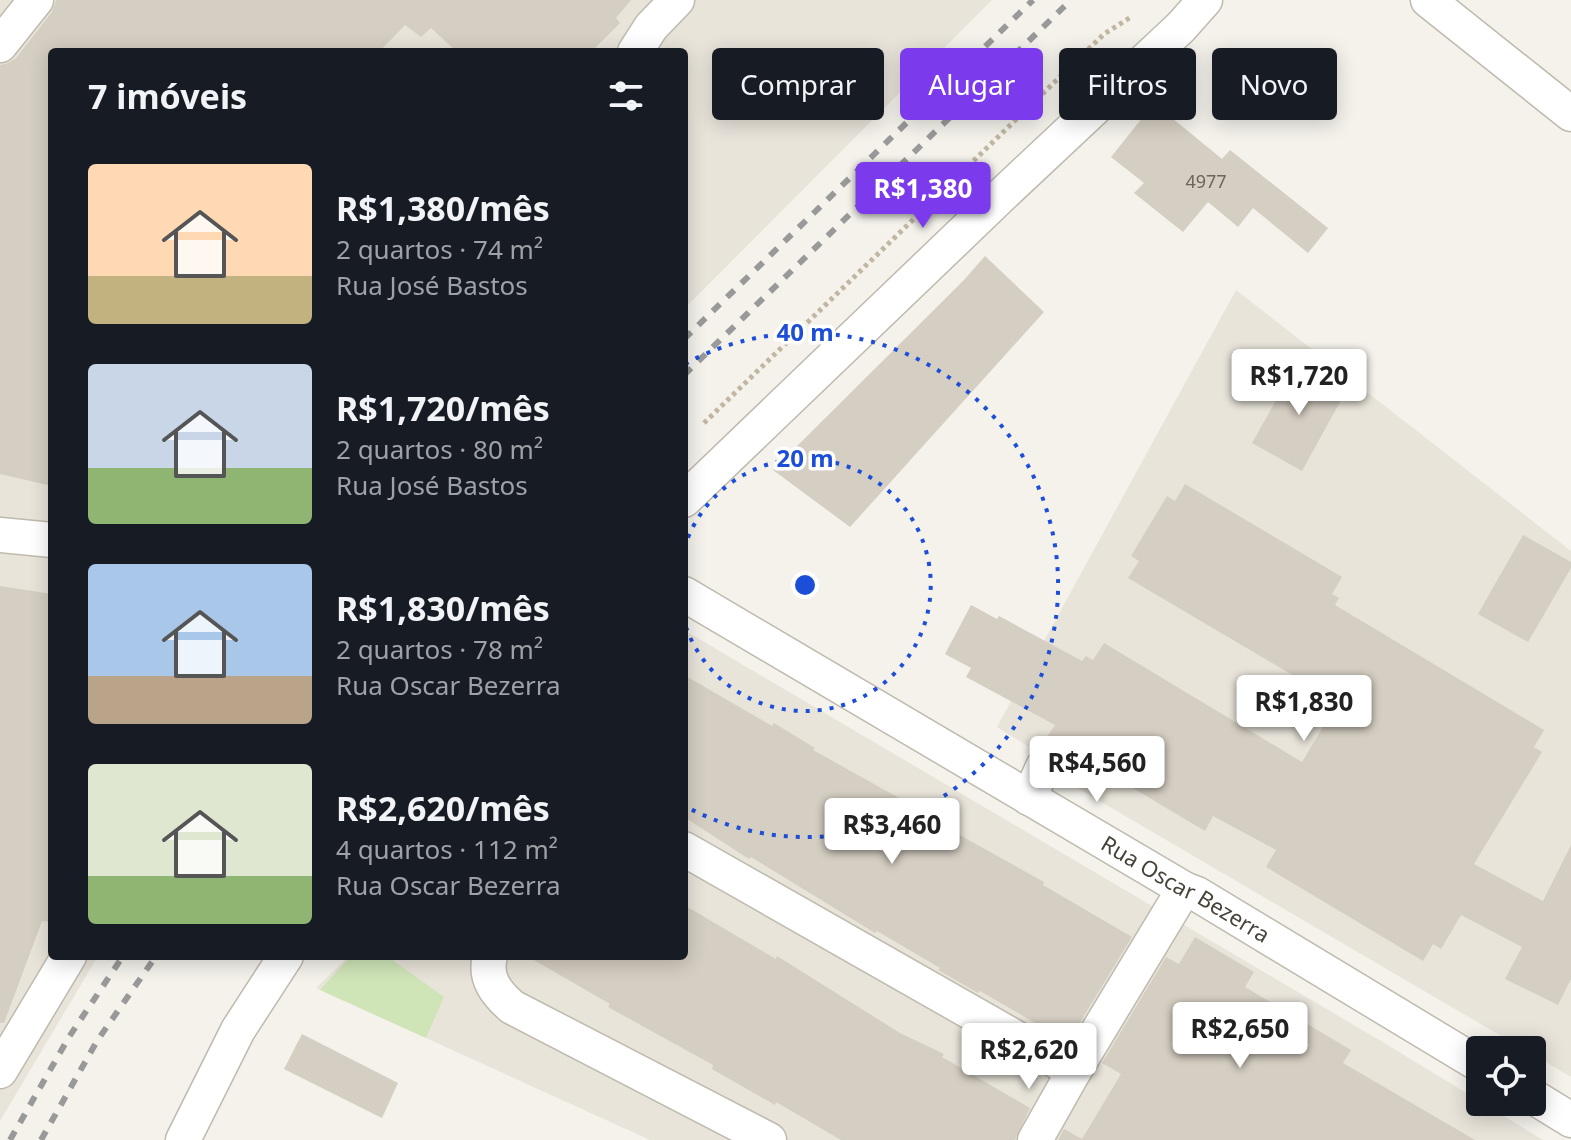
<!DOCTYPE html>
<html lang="pt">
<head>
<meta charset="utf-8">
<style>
	body { margin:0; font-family:"Noto Sans",sans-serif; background:#20242c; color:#f1f3f6; height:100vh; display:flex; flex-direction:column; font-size:30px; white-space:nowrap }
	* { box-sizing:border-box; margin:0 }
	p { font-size:26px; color:#9ea1a6 }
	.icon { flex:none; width:44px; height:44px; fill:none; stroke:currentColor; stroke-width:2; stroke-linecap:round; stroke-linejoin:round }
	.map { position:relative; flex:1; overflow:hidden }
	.side { position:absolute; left:48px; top:48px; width:640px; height:912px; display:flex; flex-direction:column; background:#171b24; border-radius:8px; box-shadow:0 4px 20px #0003 }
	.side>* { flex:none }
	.hud { position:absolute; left:712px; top:48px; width:738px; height:72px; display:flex; gap:16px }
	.fabs { position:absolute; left:1466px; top:1036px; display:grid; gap:16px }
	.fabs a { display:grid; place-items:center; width:80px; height:80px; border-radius:8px; background:#171b24; box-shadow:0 4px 20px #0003; font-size:40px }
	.price { position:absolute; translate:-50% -68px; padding:0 18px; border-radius:8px; background:#fff; color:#222; font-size:26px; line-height:52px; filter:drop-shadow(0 2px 4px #0008) }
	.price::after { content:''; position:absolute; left:50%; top:48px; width:24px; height:18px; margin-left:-12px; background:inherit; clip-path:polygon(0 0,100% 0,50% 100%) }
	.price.current { background:#7c3aed; color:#fff }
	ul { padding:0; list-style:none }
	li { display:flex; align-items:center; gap:24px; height:200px; padding:0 40px }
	li span { display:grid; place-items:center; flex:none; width:224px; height:160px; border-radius:8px; color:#555 }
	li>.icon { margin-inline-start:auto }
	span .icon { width:96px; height:96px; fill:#fffc; stroke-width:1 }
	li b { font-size:34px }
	h2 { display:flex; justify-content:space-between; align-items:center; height:96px; padding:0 40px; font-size:34px }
	.chip { padding:0 28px; border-radius:8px; background:#171b24; box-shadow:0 4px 20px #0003; font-size:28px; line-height:72px }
	.chip.current { background:#7c3aed; color:#fff }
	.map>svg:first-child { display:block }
</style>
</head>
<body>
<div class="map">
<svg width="1571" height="1140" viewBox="0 0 1571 1140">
	<rect width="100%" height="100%" fill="#f4f2eb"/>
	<g fill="#e8e4da">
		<path d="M 0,0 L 992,0 L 684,309 L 684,52 L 52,52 L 52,956 L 98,956 L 0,1121 Z"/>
		<path d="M 1236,290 L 1571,551 L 1571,1077 L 1532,1054 L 1532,1050 L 1525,1050 L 1062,779 L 1066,770 L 997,727 Z"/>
		<path d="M 684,630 L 1386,1044 L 1543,1140 L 650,1140 L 316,988 L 349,956 L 684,956 Z"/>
	</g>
	<path fill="#cfe5b8" d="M 351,956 L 387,956 L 444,997 L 426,1038 L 320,990 Z"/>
	<g fill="#d5cec2">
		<path d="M 56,0 L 631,0 L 616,18 L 620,23 L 591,52 L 457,52 L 431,28 L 421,37 L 405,25 L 379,52 L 52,52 L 52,486 L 0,474 L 0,65 L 8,63 L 16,58 L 52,12 Z"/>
		<path d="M 1150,108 L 1162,117 L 1166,113 L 1222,159 L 1230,150 L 1328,228 L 1308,253 L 1253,208 L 1238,227 L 1208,202 L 1183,232 L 1134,193 L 1144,183 L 1111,157 Z"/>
		<path d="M 985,256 L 1044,312 L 850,527 L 773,470 L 964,280 Z"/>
		<path d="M 1297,363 L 1346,391 L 1302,471 L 1252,443 Z"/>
		<path d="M 1185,484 L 1342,577 L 1332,594 L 1339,598 L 1335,605 L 1544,730 L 1534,747 L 1542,752 L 1474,864 L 1543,901 L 1571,845 L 1571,979 L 1558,1005 L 1505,979 L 1522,947 L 1461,915 L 1441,949 L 1433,944 L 1423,961 L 1266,867 L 1276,850 L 1213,816 L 1205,831 L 1047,737 L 1055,725 L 966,677 L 971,668 L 945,654 L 971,605 L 997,619 L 999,616 L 1082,661 L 1086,656 L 1093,660 L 1104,643 L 1302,762 L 1338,702 L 1128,578 L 1139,561 L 1131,556 L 1167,496 L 1175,501 Z"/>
		<path d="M 1523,535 L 1571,562 L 1571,568 L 1528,642 L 1478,614 Z"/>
		<path d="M 0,586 L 52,594 L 52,922 L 42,921 L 4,1023 L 0,1023 Z"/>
		<path d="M 684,675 L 772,726 L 774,723 L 815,748 L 813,750 L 942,822 L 940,824 L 1044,882 L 1043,885 L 1132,937 L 1068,1042 L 980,991 L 978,993 L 938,970 L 940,968 L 877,931 L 875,933 L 751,857 L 749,859 L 684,817 Z"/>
		<path d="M 684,905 L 776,959 L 777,956 L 900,1033 L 944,1054 L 942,1057 L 1030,1108 L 1015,1140 L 841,1140 L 776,1102 L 775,1105 L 712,1069 L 713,1065 L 608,1007 L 610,1004 L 527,956 L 684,956 Z"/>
		<path d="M 1195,937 L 1254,972 L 1245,987 L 1351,1050 L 1343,1063 L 1475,1140 L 1058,1140 L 1064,1129 L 1082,1139 L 1121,1074 L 1102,1063 L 1166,957 L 1179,964 Z"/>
		<path d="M 302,1034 L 398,1083 L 382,1118 L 284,1069 Z"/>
	</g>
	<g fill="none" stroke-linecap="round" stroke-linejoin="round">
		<g stroke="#bfbaae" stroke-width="37">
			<g id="street">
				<path d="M 1428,0 L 1571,114"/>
				<path d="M 0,45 L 36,0"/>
				<path d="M 635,52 L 651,27 L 677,0"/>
				<path d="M 684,500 L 1003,194 L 1181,27 L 1205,0"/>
				<path d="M 0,535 L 52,540"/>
				<path id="s1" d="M 684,594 L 1184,889 L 1197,894 L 1480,1065"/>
				<path d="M 1029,798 L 1043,767"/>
				<path d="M 684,849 L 1074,1071"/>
				<path d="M 490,956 C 484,978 496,993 512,1007 L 769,1140"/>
				<path d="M 0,1071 L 69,956"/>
				<path d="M 1532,1096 L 1571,1120"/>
				<path d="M 183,1140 L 238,1030 L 286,956"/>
				<path d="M 1035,1140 L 1074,1071 L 1184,889"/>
			</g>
		</g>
		<path stroke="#c0b6a1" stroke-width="5" stroke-dasharray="4 4" stroke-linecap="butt" d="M 704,423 L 1104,34 L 1131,17"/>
		<use href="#street" stroke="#fff" stroke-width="34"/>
		<g stroke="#999" stroke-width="6" stroke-dasharray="10 10" stroke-linecap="butt">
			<path d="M 684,339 L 1033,0"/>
			<path d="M 684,375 L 1071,0"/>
			<path d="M 10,1140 L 69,1037 L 123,956"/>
			<path d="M 41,1140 L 97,1041 L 156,956"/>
		</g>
	</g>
	<g fill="none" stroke="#1d4ed8" stroke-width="4" stroke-dasharray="4 8">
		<path d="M684 549A126 126 0 1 1 684 621"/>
		<path d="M685 364A252 252 0 1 1 685 806"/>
	</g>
	<g text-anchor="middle" stroke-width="7" stroke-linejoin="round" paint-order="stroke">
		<g font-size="18" fill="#6b665c">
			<text x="1206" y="188">4977</text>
		</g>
		<g font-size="22" fill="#48433a" stroke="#fff">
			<text dy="8" stroke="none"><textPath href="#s1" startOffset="582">Rua Oscar Bezerra</textPath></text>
		</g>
	</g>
	<circle cx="805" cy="585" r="12" fill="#1d4ed8" stroke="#fff" stroke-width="4"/>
	<g font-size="24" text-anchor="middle" font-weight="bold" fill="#1d4ed8" stroke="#fff" stroke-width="7" stroke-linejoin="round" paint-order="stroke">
		<text x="805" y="341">40 m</text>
		<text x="805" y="467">20 m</text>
	</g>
</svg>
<div class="fabs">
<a><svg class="icon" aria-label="locate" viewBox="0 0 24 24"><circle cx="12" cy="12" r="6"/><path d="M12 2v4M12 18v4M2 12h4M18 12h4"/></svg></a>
</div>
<b class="price current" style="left:923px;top:230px">R$1,380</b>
<b class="price" style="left:1299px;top:417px">R$1,720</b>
<b class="price" style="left:1304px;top:743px">R$1,830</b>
<b class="price" style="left:1097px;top:804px">R$4,560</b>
<b class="price" style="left:892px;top:866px">R$3,460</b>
<b class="price" style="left:1240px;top:1070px">R$2,650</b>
<b class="price" style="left:1029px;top:1091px">R$2,620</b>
<div class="hud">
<a class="chip">Comprar</a>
<a class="chip current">Alugar</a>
<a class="chip">Filtros</a>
<a class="chip">Novo</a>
</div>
<section class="side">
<h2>7 imóveis<svg class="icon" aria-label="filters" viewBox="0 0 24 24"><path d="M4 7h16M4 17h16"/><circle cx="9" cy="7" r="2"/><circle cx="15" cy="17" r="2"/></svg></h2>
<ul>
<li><span style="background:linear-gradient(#ffd9b3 70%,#c2b280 0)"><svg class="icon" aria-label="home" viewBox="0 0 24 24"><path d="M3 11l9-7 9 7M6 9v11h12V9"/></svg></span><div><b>R$1,380/mês</b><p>2 quartos · 74 m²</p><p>Rua José Bastos</p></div></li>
<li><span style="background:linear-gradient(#c9d6e8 65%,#8fb573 0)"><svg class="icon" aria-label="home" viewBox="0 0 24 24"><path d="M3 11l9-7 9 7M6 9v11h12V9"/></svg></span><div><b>R$1,720/mês</b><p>2 quartos · 80 m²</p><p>Rua José Bastos</p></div></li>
<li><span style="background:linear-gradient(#a9c7e8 70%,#b9a48a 0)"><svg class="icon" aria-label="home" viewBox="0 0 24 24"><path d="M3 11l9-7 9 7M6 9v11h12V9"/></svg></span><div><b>R$1,830/mês</b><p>2 quartos · 78 m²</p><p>Rua Oscar Bezerra</p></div></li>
<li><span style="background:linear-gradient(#dfe7d0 70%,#8fb573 0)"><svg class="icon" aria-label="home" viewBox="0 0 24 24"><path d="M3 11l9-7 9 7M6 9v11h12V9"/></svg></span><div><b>R$2,620/mês</b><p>4 quartos · 112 m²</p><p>Rua Oscar Bezerra</p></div></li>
</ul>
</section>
</div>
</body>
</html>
